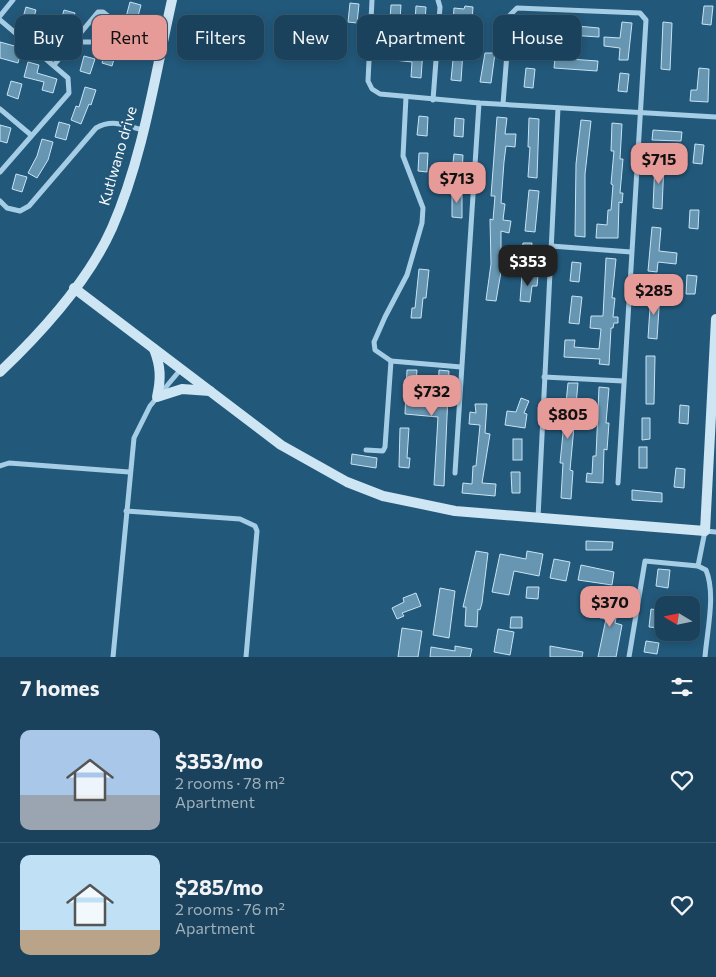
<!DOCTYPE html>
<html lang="en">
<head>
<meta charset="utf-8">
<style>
	body { margin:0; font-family:Commissioner,sans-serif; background:#274d65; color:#f1f3f6; height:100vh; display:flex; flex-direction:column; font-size:19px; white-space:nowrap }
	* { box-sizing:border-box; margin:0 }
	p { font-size:16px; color:#9fb0bb }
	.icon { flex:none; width:28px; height:28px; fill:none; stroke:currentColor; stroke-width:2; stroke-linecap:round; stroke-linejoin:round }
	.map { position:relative; height:657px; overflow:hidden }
	.details { display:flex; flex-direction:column; background:#1a425c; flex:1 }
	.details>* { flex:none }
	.guide { position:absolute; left:15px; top:15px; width:686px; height:45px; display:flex; gap:10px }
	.needle { width:32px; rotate:280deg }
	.buttons { position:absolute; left:655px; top:596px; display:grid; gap:10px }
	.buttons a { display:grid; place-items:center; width:45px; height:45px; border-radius:10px; background:#1a425c; box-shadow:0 2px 8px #0003,0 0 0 1px #385b72; font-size:25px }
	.price { position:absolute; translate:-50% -42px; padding:0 11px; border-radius:10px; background:#e69b98; color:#111; font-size:16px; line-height:32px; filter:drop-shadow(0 1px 2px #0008) }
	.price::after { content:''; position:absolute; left:50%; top:30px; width:15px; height:11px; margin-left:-8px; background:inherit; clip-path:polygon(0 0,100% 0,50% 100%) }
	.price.selected { background:#222; color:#fff }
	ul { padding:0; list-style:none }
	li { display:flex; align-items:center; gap:15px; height:125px; padding:0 20px }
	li+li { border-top:1px solid #385b72 }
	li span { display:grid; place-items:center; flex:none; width:140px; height:100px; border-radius:10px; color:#555 }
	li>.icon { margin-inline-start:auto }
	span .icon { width:60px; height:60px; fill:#fffc; stroke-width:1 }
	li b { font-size:21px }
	h2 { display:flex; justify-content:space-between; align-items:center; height:60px; padding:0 20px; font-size:21px }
	.pill { padding:0 18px; border-radius:10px; background:#1a425c; box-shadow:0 2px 8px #0003,0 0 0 1px #385b72; font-size:18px; line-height:45px }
	.pill.selected { background:#e69b98; color:#111 }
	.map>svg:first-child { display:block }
</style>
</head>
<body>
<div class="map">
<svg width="716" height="657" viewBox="0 0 716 657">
	<rect width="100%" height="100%" fill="#22587a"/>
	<g fill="#6796b2" stroke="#c7e3f4">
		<path d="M 130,2 L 141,5 L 137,20 L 126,17 Z"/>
		<path d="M 350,3 L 359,4 L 357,23 L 348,22 Z"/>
		<path d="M 391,5 L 401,5 L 399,34 L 389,33 Z"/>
		<path d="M 416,6 L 426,7 L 424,35 L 414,35 Z"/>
		<path d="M 465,6 L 473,7 L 472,21 L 464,20 L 462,38 L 452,37 L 454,8 L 464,9 Z"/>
		<path d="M 704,6 L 713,6 L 711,25 L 702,24 Z"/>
		<path d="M 26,7 L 36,10 L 32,24 L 22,21 Z"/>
		<path d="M 64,10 L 75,13 L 71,27 L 60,24 Z"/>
		<path d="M 526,17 L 536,18 L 534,56 L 525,55 L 528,27 L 526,26 Z"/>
		<path d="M 622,22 L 632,23 L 628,60 L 619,60 L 620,48 L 604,46 L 604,37 L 620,38 Z"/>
		<path d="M 663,22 L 672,23 L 670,70 L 661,69 Z"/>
		<path d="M 555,24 L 599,28 L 599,37 L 554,34 Z"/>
		<path d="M 49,26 L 60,29 L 56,44 L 45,41 Z"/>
		<path d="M 125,34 L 136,37 L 132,51 L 121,48 Z"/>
		<path d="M 0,42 L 22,48 L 18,63 L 0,58 Z"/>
		<path d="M 395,42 L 404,43 L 404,48 L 423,50 L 421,78 L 411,77 L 412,62 L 394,60 Z"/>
		<path d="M 106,49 L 116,52 L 112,66 L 102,63 Z"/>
		<path d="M 454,50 L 463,51 L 461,81 L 451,80 Z"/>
		<path d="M 485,53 L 495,53 L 491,83 L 480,82 Z"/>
		<path d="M 84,56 L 95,59 L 90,74 L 80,71 Z"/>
		<path d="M 555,58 L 598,61 L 597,71 L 554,68 Z"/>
		<path d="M 28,62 L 39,65 L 37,73 L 57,79 L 53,93 L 42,90 L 44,82 L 24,77 Z"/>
		<path d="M 526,68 L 535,69 L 533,88 L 524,87 Z"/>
		<path d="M 699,68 L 709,69 L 708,102 L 690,101 L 691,90 L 697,90 Z"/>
		<path d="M 620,73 L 629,74 L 627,92 L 618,91 Z"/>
		<path d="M 11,81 L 22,84 L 18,99 L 7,95 Z"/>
		<path d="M 85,87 L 96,90 L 91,105 L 89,104 L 81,124 L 71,120 L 76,106 L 79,107 Z"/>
		<path d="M 419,116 L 428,117 L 427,136 L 417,135 Z"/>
		<path d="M 497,117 L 507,118 L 505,134 L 516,134 L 515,147 L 506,146 L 504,162 L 501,203 L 505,204 L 503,220 L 511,221 L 509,233 L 501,231 L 501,272 L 496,301 L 486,300 L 491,264 L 490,219 L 493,220 L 495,196 L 491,196 Z"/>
		<path d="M 455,118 L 464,119 L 463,137 L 454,136 Z"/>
		<path d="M 529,118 L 539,119 L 537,178 L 528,177 L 530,147 L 528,147 Z"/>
		<path d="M 581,120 L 591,121 L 585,174 L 585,237 L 575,236 L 576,164 Z"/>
		<path d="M 59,122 L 70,125 L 66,140 L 55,137 Z"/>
		<path d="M 612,123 L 622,124 L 620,159 L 623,159 L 620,193 L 623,193 L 622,203 L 619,202 L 618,238 L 596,238 L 597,224 L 607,225 L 608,210 L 611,210 L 613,185 L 611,184 L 614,151 L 611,151 Z"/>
		<path d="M 0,125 L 11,128 L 7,143 L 0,141 Z"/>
		<path d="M 653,130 L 682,132 L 681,141 L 652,140 Z"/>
		<path d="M 42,139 L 53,142 L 48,160 L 37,178 L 28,173 L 37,156 Z"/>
		<path d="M 695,144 L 704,145 L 702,164 L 693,163 Z"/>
		<path d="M 419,153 L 428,153 L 427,172 L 418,171 Z"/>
		<path d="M 454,154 L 463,155 L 462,173 L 452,172 Z"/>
		<path d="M 655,162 L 664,162 L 662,209 L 653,208 Z"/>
		<path d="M 16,174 L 27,177 L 22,192 L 12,189 Z"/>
		<path d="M 452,189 L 462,190 L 462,218 L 452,217 Z"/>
		<path d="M 529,190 L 539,191 L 535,232 L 525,231 Z"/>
		<path d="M 690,210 L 699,210 L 698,229 L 689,228 Z"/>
		<path d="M 652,227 L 661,228 L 659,251 L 677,253 L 676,264 L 658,262 L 657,272 L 648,271 Z"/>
		<path d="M 523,243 L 532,243 L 530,262 L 521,261 Z"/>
		<path d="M 606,258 L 616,259 L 612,298 L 615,298 L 613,317 L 618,317 L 618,323 L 614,323 L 613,328 L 611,328 L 609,365 L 599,364 L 600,359 L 564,357 L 565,340 L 575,340 L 574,347 L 599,349 L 601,329 L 590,328 L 591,316 L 603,316 Z"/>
		<path d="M 572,262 L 581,263 L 579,282 L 570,281 Z"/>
		<path d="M 419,269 L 429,270 L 426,298 L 423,298 L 421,318 L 411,318 L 412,308 L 415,308 Z"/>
		<path d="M 522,275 L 538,276 L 537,286 L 532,286 L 530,302 L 520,301 Z"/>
		<path d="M 687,275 L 697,276 L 695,294 L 686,294 Z"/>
		<path d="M 651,292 L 660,293 L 657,339 L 648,338 Z"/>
		<path d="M 572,296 L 582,297 L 579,324 L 569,323 Z"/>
		<path d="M 646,356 L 655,356 L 654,404 L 646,404 Z"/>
		<path d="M 407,370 L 417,370 L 414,405 L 437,408 L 439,370 L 449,371 L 444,486 L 434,485 L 438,417 L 405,414 Z"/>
		<path d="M 568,383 L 578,383 L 570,470 L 573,471 L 571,499 L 561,498 L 563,463 L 560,463 Z"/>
		<path d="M 599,387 L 609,388 L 606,423 L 609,423 L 607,450 L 604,449 L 603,483 L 586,482 L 587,473 L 592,474 L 593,456 L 596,456 Z"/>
		<path d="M 521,398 L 529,401 L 524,413 L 527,414 L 525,428 L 505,425 L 507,411 L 516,412 Z"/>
		<path d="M 475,404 L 487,404 L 485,433 L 490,434 L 482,483 L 496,484 L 495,496 L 462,493 L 463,483 L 472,484 L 473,466 L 476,466 L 480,425 L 469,424 L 470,412 L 476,413 Z"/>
		<path d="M 680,405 L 689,406 L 688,424 L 679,423 Z"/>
		<path d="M 642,418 L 650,418 L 650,439 L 642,440 Z"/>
		<path d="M 400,428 L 409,428 L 407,458 L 410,458 L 409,468 L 399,467 Z"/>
		<rect x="513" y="439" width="9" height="21"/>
		<rect x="639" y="447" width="8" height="21"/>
		<path d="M 352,454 L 377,458 L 376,468 L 351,464 Z"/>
		<path d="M 676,468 L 685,469 L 684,488 L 674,487 Z"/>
		<path d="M 511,472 L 520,472 L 520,493 L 512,493 Z"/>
		<path d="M 632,490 L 662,493 L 662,502 L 632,500 Z"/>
		<path d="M 586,541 L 613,542 L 612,550 L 586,550 Z"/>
		<path d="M 476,551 L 488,553 L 482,603 L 480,610 L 478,609 L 477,627 L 465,626 L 466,607 L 463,607 Z"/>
		<path d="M 527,551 L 543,554 L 539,576 L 514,571 L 509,595 L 492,592 L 500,554 L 526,559 Z"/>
		<path d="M 554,559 L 570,562 L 566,581 L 550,578 Z"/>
		<path d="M 581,565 L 614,572 L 612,585 L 578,580 Z"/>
		<path d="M 658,569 L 670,570 L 668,588 L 656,586 Z"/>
		<path d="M 527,587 L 539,587 L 538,599 L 526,598 Z"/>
		<path d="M 440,588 L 455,591 L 449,638 L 433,635 Z"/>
		<path d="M 416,593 L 421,606 L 402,613 L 404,616 L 397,619 L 392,608 L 404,602 L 403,598 Z"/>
		<path d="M 604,595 L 620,599 L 615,623 L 622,625 L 616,657 L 598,657 L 606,619 L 600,618 Z"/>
		<path d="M 651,609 L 663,611 L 660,628 L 649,627 Z"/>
		<path d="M 511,617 L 522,617 L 522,628 L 510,628 Z"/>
		<path d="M 402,628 L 422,631 L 418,657 L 398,657 Z"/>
		<path d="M 498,629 L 514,632 L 510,655 L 494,652 Z"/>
		<path d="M 646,641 L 659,643 L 657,654 L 644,652 Z"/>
		<path d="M 455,646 L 472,649 L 470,657 L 430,657 L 431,647 L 455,651 Z"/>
		<path d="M 550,646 L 583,652 L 582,657 L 550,657 Z"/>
	</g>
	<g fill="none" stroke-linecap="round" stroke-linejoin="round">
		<g stroke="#a5cde5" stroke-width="5">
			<path d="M 372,0 L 368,81 L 372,89 L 380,94 L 479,103 L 716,117"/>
			<path d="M 0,16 L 13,0"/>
			<path d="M 0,20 L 68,78 L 69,93 L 0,172"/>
			<path d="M 54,65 L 98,12 L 103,12 L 113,20 L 111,27 L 96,42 L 75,42"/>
			<path d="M 433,100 L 440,7 L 438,0"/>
			<path d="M 503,104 L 510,15 L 517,8 L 640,13 L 646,20 L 618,483"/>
			<path d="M 0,109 L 31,135"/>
			<path d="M 0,201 L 7,208 L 20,211 L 29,206 L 96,128 C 112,119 125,125 142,130"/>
			<path d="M 551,246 L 631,252"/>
			<path d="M 391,361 L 375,350 L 374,342 L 385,317 L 407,275 L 422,223 L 423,208 L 403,156 L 406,97"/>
			<path d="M 544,377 L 623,381"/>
			<path d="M 366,450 L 383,451 L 385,447 L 391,361 L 461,367"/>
			<path d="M 0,466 L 9,463 L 129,472"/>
			<path d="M 455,473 L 479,103"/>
			<path d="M 126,511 L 240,519 L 255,526 L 257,531 L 246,657"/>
			<path d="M 538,518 L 558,108"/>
			<path d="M 698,566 L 706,570 C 716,594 707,631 705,657"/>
			<path d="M 113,657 L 134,438 L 150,406 L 181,369"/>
			<path d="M 629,657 L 645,561 L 698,566 L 705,531 L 716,532"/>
		</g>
		<g stroke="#cee5f4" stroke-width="10">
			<path d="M 74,288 L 281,445 L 347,482 L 383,496 L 455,511 L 705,531 L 716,319"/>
			<path d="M 154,349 C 161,367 161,379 157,397 L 182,389 L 210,391"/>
			<path d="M 0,372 C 42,332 88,282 112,228 C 143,158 155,75 172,0"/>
		</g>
	</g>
	<g text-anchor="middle" stroke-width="5" stroke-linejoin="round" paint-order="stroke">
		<g font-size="15" fill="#fff" stroke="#22587a">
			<text transform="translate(118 156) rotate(-74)" y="5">Kutlwano drive</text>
		</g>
	</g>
</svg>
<div class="buttons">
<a><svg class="needle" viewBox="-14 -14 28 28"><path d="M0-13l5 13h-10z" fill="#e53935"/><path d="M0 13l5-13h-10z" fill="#9fb0bb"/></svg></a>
</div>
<b class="price" style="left:659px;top:185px">$715</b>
<b class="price" style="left:457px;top:204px">$713</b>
<b class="price selected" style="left:528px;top:287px">$353</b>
<b class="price" style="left:654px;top:316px">$285</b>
<b class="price" style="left:432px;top:417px">$732</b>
<b class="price" style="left:568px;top:440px">$805</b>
<b class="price" style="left:610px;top:628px">$370</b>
<div class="guide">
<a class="pill">Buy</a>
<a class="pill selected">Rent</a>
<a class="pill">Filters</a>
<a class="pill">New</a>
<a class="pill">Apartment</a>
<a class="pill">House</a>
</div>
</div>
<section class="details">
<h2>7 homes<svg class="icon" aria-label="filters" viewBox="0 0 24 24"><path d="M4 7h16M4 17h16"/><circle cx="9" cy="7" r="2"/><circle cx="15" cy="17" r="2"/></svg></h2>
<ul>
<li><span style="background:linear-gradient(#a9c7e8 65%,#9aa5b1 0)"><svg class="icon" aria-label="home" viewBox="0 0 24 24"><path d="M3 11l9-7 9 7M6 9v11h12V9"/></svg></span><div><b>$353/mo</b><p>2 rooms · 78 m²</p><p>Apartment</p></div><svg class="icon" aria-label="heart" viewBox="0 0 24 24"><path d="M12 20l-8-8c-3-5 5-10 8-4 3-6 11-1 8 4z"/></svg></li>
<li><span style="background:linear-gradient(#bfe0f5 75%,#b9a48a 0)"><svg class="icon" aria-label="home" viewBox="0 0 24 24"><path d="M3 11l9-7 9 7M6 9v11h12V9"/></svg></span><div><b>$285/mo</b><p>2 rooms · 76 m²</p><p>Apartment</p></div><svg class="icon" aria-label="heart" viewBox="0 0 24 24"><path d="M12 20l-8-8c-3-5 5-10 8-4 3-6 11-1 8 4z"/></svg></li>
</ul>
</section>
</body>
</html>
